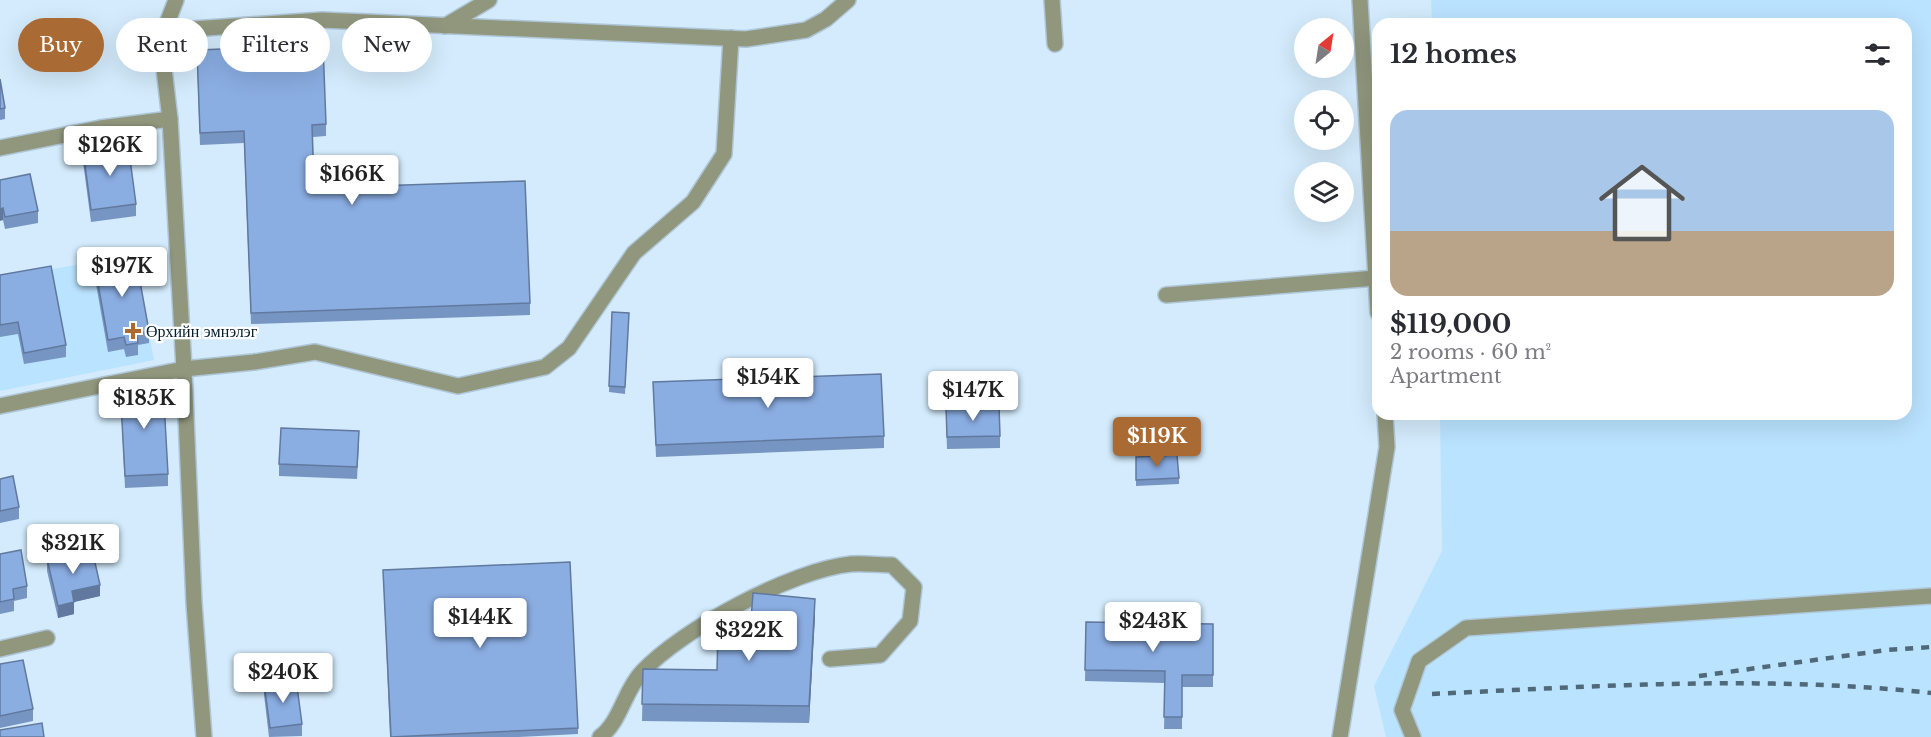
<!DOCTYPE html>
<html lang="en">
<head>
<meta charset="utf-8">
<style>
	body { margin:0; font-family:"Libre Baskerville",serif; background:#f7f7f7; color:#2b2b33; height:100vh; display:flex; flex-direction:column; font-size:22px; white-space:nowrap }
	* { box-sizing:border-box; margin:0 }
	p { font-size:20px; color:#7c7c81 }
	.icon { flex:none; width:33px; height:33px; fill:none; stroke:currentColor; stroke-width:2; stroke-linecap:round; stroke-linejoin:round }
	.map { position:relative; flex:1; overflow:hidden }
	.sheet { position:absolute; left:1372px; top:18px; width:540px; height:402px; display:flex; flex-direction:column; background:#fff; border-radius:18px; box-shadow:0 6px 24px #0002 }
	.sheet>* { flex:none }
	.top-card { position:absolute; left:18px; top:18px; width:570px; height:54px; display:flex; gap:12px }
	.needle { width:39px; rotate:30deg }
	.buttons { position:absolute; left:1294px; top:18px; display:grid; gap:12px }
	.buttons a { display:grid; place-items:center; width:60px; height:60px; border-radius:50%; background:#fff; box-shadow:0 6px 24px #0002; font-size:30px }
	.price { position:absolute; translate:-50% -51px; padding:0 14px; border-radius:6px; background:#fff; color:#222; font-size:20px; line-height:39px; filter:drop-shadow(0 2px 3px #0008) }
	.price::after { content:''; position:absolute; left:50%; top:36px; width:18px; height:14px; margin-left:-9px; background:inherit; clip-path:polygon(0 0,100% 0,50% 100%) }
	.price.selected { background:#aa6a33; color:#fff }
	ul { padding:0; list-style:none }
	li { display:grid; align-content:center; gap:12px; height:318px; padding:0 18px }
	li span { display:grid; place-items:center; height:186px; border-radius:18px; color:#555 }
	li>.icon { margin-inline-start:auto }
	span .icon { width:108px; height:108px; fill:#fffc; stroke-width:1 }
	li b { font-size:26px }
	h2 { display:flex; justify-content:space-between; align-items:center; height:72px; padding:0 18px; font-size:26px }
	.tag { padding:0 21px; border-radius:27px; background:#fff; box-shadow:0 6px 24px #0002; font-size:21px; line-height:54px }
	.tag.selected { background:#aa6a33; color:#fff }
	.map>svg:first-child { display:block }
</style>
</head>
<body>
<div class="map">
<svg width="1931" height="737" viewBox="0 0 1931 737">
	<rect width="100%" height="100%" fill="#d3ebfc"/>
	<g fill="#bae3ff">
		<path d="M 1431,0 L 1931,0 L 1931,737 L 1386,737 L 1374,686 L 1442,551 L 1440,414 L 1906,414 L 1906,24 L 1432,24 Z"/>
		<path d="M 134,255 L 154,360 L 0,391 L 0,278 Z"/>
	</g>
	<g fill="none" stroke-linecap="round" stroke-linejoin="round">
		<g stroke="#aec6d7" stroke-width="18">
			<g id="service">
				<path d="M 1052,0 L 1055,44"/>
				<path d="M 1360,0 L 1378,313"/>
				<path d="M 445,26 L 489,0"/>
				<path d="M 164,31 L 322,20 L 746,39 L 806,30 L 826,19 L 848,0"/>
				<path d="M 1166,295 L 1376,278"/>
				<path d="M 184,369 L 254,362 L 315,352 L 458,386 L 545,367 L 569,348 L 634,253 L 693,202 L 724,154 L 731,38"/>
				<path d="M 600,737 C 621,721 624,691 642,672 C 682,629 792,570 851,564 C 865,563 879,565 892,565 L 914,587 L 910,621 L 880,655 L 830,659"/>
				<path d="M 1340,737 L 1387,447 L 1385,414"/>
				<path d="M 1413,737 L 1402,710 L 1419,661 L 1466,628 L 1931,596"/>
			</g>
		</g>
		<g stroke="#aec6d7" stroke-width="18">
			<g id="minor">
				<path d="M 176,0 L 164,31 L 164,69 L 170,119 L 184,369 L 194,603 L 204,737"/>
				<path d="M 0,148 L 100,128 L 170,119"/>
				<path d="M 0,406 L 184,369"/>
				<path d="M 0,649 L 47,638"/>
			</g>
		</g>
		<use href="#service" stroke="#91977d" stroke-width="15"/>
		<use href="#minor" stroke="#91977d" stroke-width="15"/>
		<g stroke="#506979" stroke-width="4.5" stroke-dasharray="8 8" stroke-linecap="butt">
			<path d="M 1699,676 L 1887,650 L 1931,647"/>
			<path d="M 1432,694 C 1598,686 1765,675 1931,693"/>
		</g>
	</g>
	<g fill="#7795c2">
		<path d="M 197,61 L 326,124 L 326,136 L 313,137 L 314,188 L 530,303 L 530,315 L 251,324 L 244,143 L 200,145 Z"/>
		<path d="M 0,79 L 5,108 L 5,119 L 0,120 Z"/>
		<path d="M 83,150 L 136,204 L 136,216 L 91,222 L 83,162 Z"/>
		<path d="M 0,180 L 38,211 L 38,223 L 5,229 L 3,220 Z"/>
		<path d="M 94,261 L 149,331 L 149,343 L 138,345 L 138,355 L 126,357 L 124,349 L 108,352 L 94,273 Z"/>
		<path d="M 0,275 L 66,345 L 66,357 L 24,364 L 18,334 L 0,337 Z"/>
		<path d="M 612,312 L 629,313 L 625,394 L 609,392 Z"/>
		<path d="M 653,382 L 884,436 L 884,448 L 656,457 Z"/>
		<path d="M 120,385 L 168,474 L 168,486 L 125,488 Z"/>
		<path d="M 946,419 L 1000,436 L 1000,448 L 947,449 Z"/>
		<path d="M 359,443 L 357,479 L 279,476 L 279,464 Z"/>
		<path d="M 1179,478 L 1179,484 L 1136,486 L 1136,480 Z"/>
		<path d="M 0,479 L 19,507 L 19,519 L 0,523 Z"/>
		<path d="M 0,554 L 27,586 L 27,598 L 14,601 L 14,611 L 0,614 Z"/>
		<path d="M 47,559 L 100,596 L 74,602 L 74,614 L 58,618 L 47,571 Z"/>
		<path d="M 383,570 L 578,728 L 578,734 L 519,737 L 390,737 Z"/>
		<path d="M 815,616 L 809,723 L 642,721 L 643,669 L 717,670 L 750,634 Z"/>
		<path d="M 1086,622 L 1213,624 L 1213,687 L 1182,687 L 1182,729 L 1164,729 L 1165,683 L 1085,681 Z"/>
		<path d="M 0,664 L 33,709 L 33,721 L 0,728 Z"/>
		<path d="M 264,683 L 302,724 L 302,736 L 269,737 L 264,695 Z"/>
	</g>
	<g fill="#61799e">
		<path d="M 3,208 L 3,220 L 0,221 L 0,209 Z"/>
		<path d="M 100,585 L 100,596 L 74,602 L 74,614 L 58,618 L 58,606 L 72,591 Z"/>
		<path d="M 815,599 L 815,616 L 809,723 L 809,706 Z"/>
	</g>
	<g fill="#8aade2" stroke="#61799e" stroke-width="1.5">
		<path d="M 323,45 L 326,124 L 312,125 L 314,188 L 525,181 L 530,303 L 251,313 L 244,131 L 200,133 L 197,50 Z"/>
		<path d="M 0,79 L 5,108 L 0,109 Z"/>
		<path d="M 128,144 L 136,204 L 91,210 L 83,150 Z"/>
		<path d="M 30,174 L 38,211 L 5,217 L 3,208 L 0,209 L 0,180 Z"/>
		<path d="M 135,254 L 149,331 L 137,334 L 138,343 L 126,345 L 124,337 L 108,340 L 94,261 Z"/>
		<path d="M 51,266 L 66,345 L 24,353 L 18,322 L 0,325 L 0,275 Z"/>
		<path d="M 612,312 L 629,313 L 625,387 L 609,386 Z"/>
		<path d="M 881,374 L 884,436 L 656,445 L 653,382 Z"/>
		<path d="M 163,383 L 168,474 L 125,476 L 120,385 Z"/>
		<path d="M 999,406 L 1000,436 L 947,437 L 946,407 Z"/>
		<path d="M 281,428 L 359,431 L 357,467 L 279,464 Z"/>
		<path d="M 1177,455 L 1179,478 L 1136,480 L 1136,457 Z"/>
		<path d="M 13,476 L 19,507 L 0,511 L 0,479 Z"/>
		<path d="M 92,549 L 100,585 L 72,591 L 74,602 L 58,606 L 47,559 Z"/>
		<path d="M 21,550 L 27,586 L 13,589 L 14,599 L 0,602 L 0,554 Z"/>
		<path d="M 570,562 L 578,728 L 391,737 L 383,570 Z"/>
		<path d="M 753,593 L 815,599 L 809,706 L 642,704 L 643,669 L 717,670 L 718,631 L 750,634 Z"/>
		<path d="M 1086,622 L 1213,624 L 1213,675 L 1182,675 L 1182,717 L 1164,717 L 1165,671 L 1085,670 Z"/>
		<path d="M 23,660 L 33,709 L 0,716 L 0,664 Z"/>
		<path d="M 296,679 L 302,724 L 270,728 L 264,683 Z"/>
		<path d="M 42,723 L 44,737 L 0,737 L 0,730 Z"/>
	</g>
	<path fill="#aa6a33" stroke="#fff" stroke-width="2" d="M130 322h6v6h6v6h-6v6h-6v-6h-6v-6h6z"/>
	<g text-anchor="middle" stroke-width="4.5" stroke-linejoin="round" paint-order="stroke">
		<g font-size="16" fill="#031d2c" stroke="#fff" text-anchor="start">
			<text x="146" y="337">Өрхийн эмнэлэг</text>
		</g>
	</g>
</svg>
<div class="buttons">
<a><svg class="needle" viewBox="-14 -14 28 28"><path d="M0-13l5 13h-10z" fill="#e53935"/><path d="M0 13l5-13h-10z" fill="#7c7c81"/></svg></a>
<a><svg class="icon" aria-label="locate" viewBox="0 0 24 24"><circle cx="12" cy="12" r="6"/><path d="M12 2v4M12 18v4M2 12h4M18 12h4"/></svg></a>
<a><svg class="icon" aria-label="layers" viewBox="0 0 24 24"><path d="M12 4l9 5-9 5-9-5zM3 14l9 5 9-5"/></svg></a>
</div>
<b class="price" style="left:110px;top:177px">$126K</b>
<b class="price" style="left:352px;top:206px">$166K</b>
<b class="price" style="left:122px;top:298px">$197K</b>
<b class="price" style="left:768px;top:409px">$154K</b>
<b class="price" style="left:973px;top:422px">$147K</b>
<b class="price" style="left:144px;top:430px">$185K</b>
<b class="price selected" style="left:1157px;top:468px">$119K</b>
<b class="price" style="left:73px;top:575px">$321K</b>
<b class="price" style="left:480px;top:649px">$144K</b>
<b class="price" style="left:1153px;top:653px">$243K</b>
<b class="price" style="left:749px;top:662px">$322K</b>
<b class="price" style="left:283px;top:704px">$240K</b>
<div class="top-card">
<a class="tag selected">Buy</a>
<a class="tag">Rent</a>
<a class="tag">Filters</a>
<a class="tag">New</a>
</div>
<section class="sheet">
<h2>12 homes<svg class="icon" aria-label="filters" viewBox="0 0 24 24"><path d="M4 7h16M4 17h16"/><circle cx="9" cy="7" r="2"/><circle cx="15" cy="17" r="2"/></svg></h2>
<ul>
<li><span style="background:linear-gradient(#a9c7e8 65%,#b9a48a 0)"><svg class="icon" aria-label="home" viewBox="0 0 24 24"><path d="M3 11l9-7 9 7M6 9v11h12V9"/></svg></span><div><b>$119,000</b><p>2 rooms · 60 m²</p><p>Apartment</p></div></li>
</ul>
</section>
</div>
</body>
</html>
